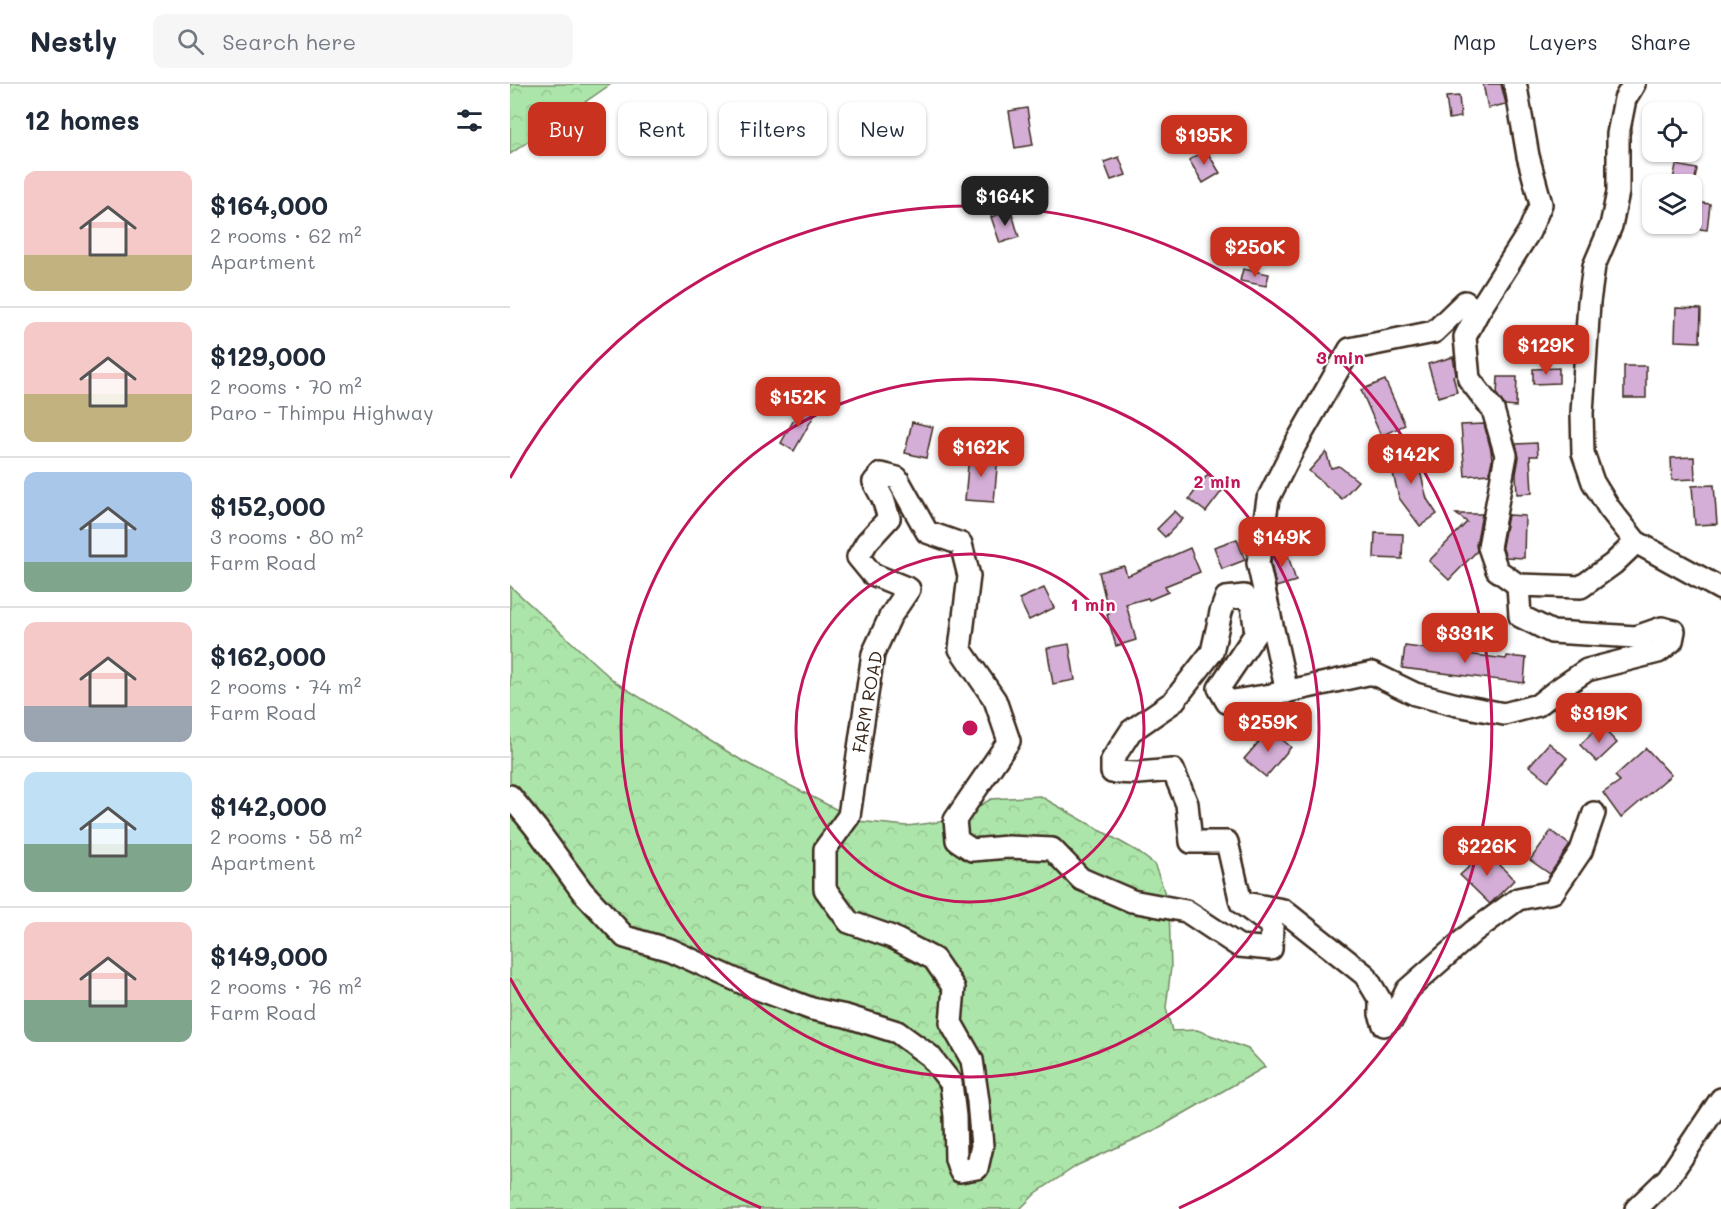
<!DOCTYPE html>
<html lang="en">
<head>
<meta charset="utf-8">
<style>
	body { margin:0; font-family:Mali,sans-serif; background:#f6f6f7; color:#1f2937; height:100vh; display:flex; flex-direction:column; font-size:22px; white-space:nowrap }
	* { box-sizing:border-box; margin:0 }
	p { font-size:20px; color:#747a83 }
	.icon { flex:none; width:33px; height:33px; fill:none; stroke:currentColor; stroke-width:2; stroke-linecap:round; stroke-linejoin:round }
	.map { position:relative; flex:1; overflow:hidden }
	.drawer { display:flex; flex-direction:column; background:#fff; width:510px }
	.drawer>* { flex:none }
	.top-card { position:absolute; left:18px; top:18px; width:570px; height:54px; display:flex; gap:12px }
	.fabs { position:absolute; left:1132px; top:18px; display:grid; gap:12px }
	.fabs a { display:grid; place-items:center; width:60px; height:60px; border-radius:12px; background:#fff; box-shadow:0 2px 4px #0004; font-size:30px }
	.price { position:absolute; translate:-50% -51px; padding:0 14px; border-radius:12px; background:#c8321e; color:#fff; font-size:20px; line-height:39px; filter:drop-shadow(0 2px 3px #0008) }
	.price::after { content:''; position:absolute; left:50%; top:36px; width:18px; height:14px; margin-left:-9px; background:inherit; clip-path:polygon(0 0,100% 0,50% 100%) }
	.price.current { background:#222; color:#fff }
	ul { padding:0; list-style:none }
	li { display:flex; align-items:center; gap:18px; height:150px; padding:0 24px }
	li+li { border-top:2px solid #e0e1e3 }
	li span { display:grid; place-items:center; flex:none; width:168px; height:120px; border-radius:12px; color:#555 }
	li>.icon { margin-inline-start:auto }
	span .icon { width:72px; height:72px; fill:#fffc; stroke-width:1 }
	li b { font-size:26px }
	h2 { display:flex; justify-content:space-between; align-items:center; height:72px; padding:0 24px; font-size:26px }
	.tag { padding:0 21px; border-radius:12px; background:#fff; box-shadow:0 2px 4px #0004; font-size:21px; line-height:54px }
	.tag.current { background:#c8321e; color:#fff }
	header { display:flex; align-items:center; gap:36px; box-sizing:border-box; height:84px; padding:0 30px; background:#fff; border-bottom:2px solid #e0e1e3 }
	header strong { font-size:28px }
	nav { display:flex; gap:33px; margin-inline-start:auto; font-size:21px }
	.search { width:420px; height:54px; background:#f6f6f7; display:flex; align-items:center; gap:15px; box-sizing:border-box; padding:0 21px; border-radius:12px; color:#747a83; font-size:22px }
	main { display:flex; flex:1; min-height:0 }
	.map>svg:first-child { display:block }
</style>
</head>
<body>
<header>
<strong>Nestly</strong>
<div class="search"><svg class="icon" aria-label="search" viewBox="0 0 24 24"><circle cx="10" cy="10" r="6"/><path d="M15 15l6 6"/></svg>Search here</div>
<nav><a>Map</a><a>Layers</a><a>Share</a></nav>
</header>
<main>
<section class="drawer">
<h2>12 homes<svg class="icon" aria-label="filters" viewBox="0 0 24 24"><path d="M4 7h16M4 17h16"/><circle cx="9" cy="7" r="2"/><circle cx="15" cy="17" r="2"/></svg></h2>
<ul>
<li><span style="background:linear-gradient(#f6c9c9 70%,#c2b280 0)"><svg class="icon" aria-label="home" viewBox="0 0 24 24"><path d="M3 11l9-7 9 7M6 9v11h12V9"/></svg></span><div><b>$164,000</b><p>2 rooms · 62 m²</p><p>Apartment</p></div></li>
<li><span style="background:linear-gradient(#f6c9c9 60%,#c2b280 0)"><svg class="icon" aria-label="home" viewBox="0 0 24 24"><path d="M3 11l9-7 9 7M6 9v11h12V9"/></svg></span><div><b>$129,000</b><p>2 rooms · 70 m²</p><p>Paro - Thimpu Highway</p></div></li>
<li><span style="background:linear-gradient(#a9c7e8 75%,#7fa58c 0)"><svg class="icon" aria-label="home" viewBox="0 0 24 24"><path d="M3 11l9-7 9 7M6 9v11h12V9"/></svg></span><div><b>$152,000</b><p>3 rooms · 80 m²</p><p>Farm Road</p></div></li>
<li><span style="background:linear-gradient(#f6c9c9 70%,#9aa5b1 0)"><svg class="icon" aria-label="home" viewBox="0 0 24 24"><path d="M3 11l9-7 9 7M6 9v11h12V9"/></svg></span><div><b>$162,000</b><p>2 rooms · 74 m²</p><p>Farm Road</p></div></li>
<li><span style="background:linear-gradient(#bfe0f5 60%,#7fa58c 0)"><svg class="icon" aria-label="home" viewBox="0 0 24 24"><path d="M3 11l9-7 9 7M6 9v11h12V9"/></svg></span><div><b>$142,000</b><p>2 rooms · 58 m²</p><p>Apartment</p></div></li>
<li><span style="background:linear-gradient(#f6c9c9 65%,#7fa58c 0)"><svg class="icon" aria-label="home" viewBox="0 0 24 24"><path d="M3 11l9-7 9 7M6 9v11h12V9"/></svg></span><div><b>$149,000</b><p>2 rooms · 76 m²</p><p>Farm Road</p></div></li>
</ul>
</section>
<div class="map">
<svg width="1211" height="1125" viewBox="0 0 1211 1125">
	<defs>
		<pattern id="forest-crowns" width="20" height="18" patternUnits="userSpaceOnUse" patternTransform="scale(1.5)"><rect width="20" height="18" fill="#ace5a9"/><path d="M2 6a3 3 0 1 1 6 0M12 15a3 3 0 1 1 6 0" fill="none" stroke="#95c591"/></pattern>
	</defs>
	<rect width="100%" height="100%" fill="#fff"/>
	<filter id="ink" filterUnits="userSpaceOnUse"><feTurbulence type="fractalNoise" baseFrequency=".0167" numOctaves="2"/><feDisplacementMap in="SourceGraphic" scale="12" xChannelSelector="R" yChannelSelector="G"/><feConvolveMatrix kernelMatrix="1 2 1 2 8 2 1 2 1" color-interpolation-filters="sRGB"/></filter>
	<g filter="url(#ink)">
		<g fill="url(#forest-crowns)" stroke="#748864" stroke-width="1.5">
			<path d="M 0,0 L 101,0 L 0,70 Z"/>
			<path d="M 0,502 L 105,598 L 231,676 L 339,732 L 347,737 L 397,742 L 445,736 L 481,715 L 530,712 L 625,766 L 644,780 L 653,803 L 659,827 L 661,883 L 656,924 L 662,947 L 687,946 L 738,965 L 755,983 L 643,1047 L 568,1081 L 526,1109 L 510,1125 L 0,1125 Z"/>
		</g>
		<g fill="#d4aed6" stroke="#3b2a1e" stroke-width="1.5">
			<path d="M 973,0 L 991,0 L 996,20 L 978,24 Z"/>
			<path d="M 949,12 L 951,33 L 939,35 L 936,13 Z"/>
			<path d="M 517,24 L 523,61 L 505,64 L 499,27 Z"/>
			<path d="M 696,66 L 710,89 L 693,99 L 679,76 Z"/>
			<path d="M 609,73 L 616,91 L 601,96 L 594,78 Z"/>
			<path d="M 1166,81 L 1187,85 L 1184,100 L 1162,100 Z"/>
			<path d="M 1182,118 L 1200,120 L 1197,146 L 1182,144 Z"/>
			<path d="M 501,126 L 509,153 L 490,159 L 481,133 Z"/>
			<path d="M 733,185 L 759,190 L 756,202 L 730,197 Z"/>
			<path d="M 1166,224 L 1191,225 L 1190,258 L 1165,257 Z"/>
			<path d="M 943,273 L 946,291 L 943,292 L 947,308 L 928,313 L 918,280 Z"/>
			<rect x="1114" y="282" width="22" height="32"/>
			<path d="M 1049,284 L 1049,299 L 1023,300 L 1023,285 Z"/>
			<path d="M 988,293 L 1007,293 L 1006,323 L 995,322 L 987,311 Z"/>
			<path d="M 875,296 L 895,341 L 871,352 L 851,306 Z"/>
			<path d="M 292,321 L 306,328 L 284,367 L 271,359 Z"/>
			<path d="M 402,338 L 423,343 L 416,374 L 395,369 Z"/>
			<path d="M 974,340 L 981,366 L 982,376 L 979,390 L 955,392 L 951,341 Z"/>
			<path d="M 1027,359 L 1028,372 L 1020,372 L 1022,409 L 1007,410 L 1006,390 L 1009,373 L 1006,360 Z"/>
			<path d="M 904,363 L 917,415 L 927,430 L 910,442 L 889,414 L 878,369 Z"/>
			<path d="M 816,368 L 821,384 L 829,382 L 848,397 L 832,415 L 799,387 Z"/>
			<path d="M 459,370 L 488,372 L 484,418 L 455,416 Z"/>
			<path d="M 1184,373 L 1185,395 L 1162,396 L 1161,374 Z"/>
			<path d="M 698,390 L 715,403 L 696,428 L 679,415 Z"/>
			<path d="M 1204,401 L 1207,440 L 1185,441 L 1182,402 Z"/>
			<path d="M 665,427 L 673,435 L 655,453 L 647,445 Z"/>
			<path d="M 946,430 L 972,430 L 966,461 L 967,467 L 939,496 L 919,477 L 957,438 Z"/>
			<path d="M 998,431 L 1015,432 L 1014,474 L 996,473 L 992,462 Z"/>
			<path d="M 865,449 L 893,450 L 892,475 L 864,474 Z"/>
			<path d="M 727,455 L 735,476 L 712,485 L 704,463 Z"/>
			<path d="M 680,464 L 690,488 L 655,502 L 658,508 L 639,516 L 638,514 L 616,520 L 626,556 L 606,562 L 597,531 L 599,530 L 589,488 L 614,482 L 617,492 Z"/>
			<path d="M 776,465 L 786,497 L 766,503 L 761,479 L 762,469 Z"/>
			<path d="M 534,504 L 544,524 L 519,536 L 509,515 Z"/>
			<path d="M 559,560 L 565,596 L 543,600 L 537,564 Z"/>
			<path d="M 895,562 L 996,575 L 997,572 L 1016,574 L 1014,599 L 892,584 Z"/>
			<path d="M 1090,641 L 1107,659 L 1087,678 L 1070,661 Z"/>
			<path d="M 760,645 L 781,663 L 756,693 L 734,675 Z"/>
			<path d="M 1039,659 L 1057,674 L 1038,697 L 1019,682 Z"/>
			<path d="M 1136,664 L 1161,691 L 1111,734 L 1093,709 L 1110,697 L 1105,692 Z"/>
			<path d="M 1041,747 L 1060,761 L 1040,790 L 1020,776 Z"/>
			<path d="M 977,767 L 1004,796 L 980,820 L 950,791 Z"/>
		</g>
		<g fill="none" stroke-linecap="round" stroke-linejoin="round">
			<g stroke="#3b2a1e" stroke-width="26">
				<g id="minor">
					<path d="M 1004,0 L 1006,3 L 1018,72 L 1031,120 L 1019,148 L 968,228 L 955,253 L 959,295 L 983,326 L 996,371 L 979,463 L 987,486 L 1008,501"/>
					<path d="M 1124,0 L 1115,15 L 1108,50 L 1108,108 L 1101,142 L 1084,182 L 1079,218 L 1072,329 L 1073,369 L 1083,398 L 1099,424 L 1126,458 L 1211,505"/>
					<path d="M 777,608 L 748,479 L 758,415 L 785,361 L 840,265 L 924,248 L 955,218 L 968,228"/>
					<path d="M 0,712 L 26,744 L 72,807 L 115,853 L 160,866 L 235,900 L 302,925 L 336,932 L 387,948 L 420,972 L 441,999 L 445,1032 L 446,1075 L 450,1087 L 467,1084 L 472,1062 L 468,1017 L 462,976 L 441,939 L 444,904 L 424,875 L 382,853 L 339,838 L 315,805 L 315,765 L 339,732 L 363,570 L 380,533 L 399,505 L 362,490 L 348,473 L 357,458 L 379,434 L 373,415 L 364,398 L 371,390 L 387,394 L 417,448 L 451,460 L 459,492 L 450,565 L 485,616 L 499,657 L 445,736 L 447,756 L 462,766 L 498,763 L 542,765 L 571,795 L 622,817 L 676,827 L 729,862 L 761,865 L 762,842 L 731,819 L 717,758 L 681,758 L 677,720 L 663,686 L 628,689 L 602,688 L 602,676 L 621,647 L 663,618 L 702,568 L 711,528 L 716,514 L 734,512 L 742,521 L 746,549 L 709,604 L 717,618 L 761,611 L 862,589 L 905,610 L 947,621 L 994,630 L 1028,621 L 1046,607 L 1077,586 L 1148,568 L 1162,557 L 1164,547 L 1152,544 L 1126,553 L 1042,548 L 1010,532 L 1008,501 L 1071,503 L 1103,480 L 1126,458"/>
					<path d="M 735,819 L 773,826 L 855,891 L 870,916 L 870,930 L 874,941 L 883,934 L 897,906 L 964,847 L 1008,815 L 1043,808 L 1071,767 L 1084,729"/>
					<path d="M 1126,1125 L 1158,1094 L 1211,1015"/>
				</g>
			</g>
			<use href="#minor" stroke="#fff" stroke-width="21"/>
		</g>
	</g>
	<g fill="none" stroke="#c2185b" stroke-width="3">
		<circle cx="460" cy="644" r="174"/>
		<circle cx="460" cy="644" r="349"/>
		<path d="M251 1124A523 523 0 0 1 0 894M0 394A523 523 0 1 1 669 1124"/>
	</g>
	<g text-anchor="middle" stroke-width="4.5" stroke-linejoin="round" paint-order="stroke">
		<g font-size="18" fill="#3b2a1e" stroke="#fff">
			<text transform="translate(358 618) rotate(-80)" y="6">FARM ROAD</text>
		</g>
	</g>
	<circle cx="460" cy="644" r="9" fill="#c2185b" stroke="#fff" stroke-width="3"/>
	<g font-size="18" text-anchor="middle" font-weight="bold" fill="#c2185b" stroke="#fff" stroke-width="4.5" stroke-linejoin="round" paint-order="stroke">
		<text x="830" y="280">3 min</text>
		<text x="707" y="404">2 min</text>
		<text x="583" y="527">1 min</text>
	</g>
</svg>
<div class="fabs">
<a><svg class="icon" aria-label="locate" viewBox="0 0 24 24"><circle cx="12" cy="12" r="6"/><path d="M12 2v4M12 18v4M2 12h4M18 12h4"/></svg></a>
<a><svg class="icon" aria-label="layers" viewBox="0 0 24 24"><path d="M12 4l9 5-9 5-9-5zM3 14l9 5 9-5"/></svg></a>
</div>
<b class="price" style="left:694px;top:82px">$195K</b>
<b class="price current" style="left:495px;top:143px">$164K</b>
<b class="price" style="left:745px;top:194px">$250K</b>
<b class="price" style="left:1036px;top:292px">$129K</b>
<b class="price" style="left:288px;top:344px">$152K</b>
<b class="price" style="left:471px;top:394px">$162K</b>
<b class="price" style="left:901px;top:401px">$142K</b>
<b class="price" style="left:772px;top:484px">$149K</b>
<b class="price" style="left:955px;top:580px">$331K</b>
<b class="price" style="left:1089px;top:660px">$319K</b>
<b class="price" style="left:758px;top:669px">$259K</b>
<b class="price" style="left:977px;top:793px">$226K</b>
<div class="top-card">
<a class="tag current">Buy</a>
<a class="tag">Rent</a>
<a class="tag">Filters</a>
<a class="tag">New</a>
</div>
</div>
</main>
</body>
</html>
